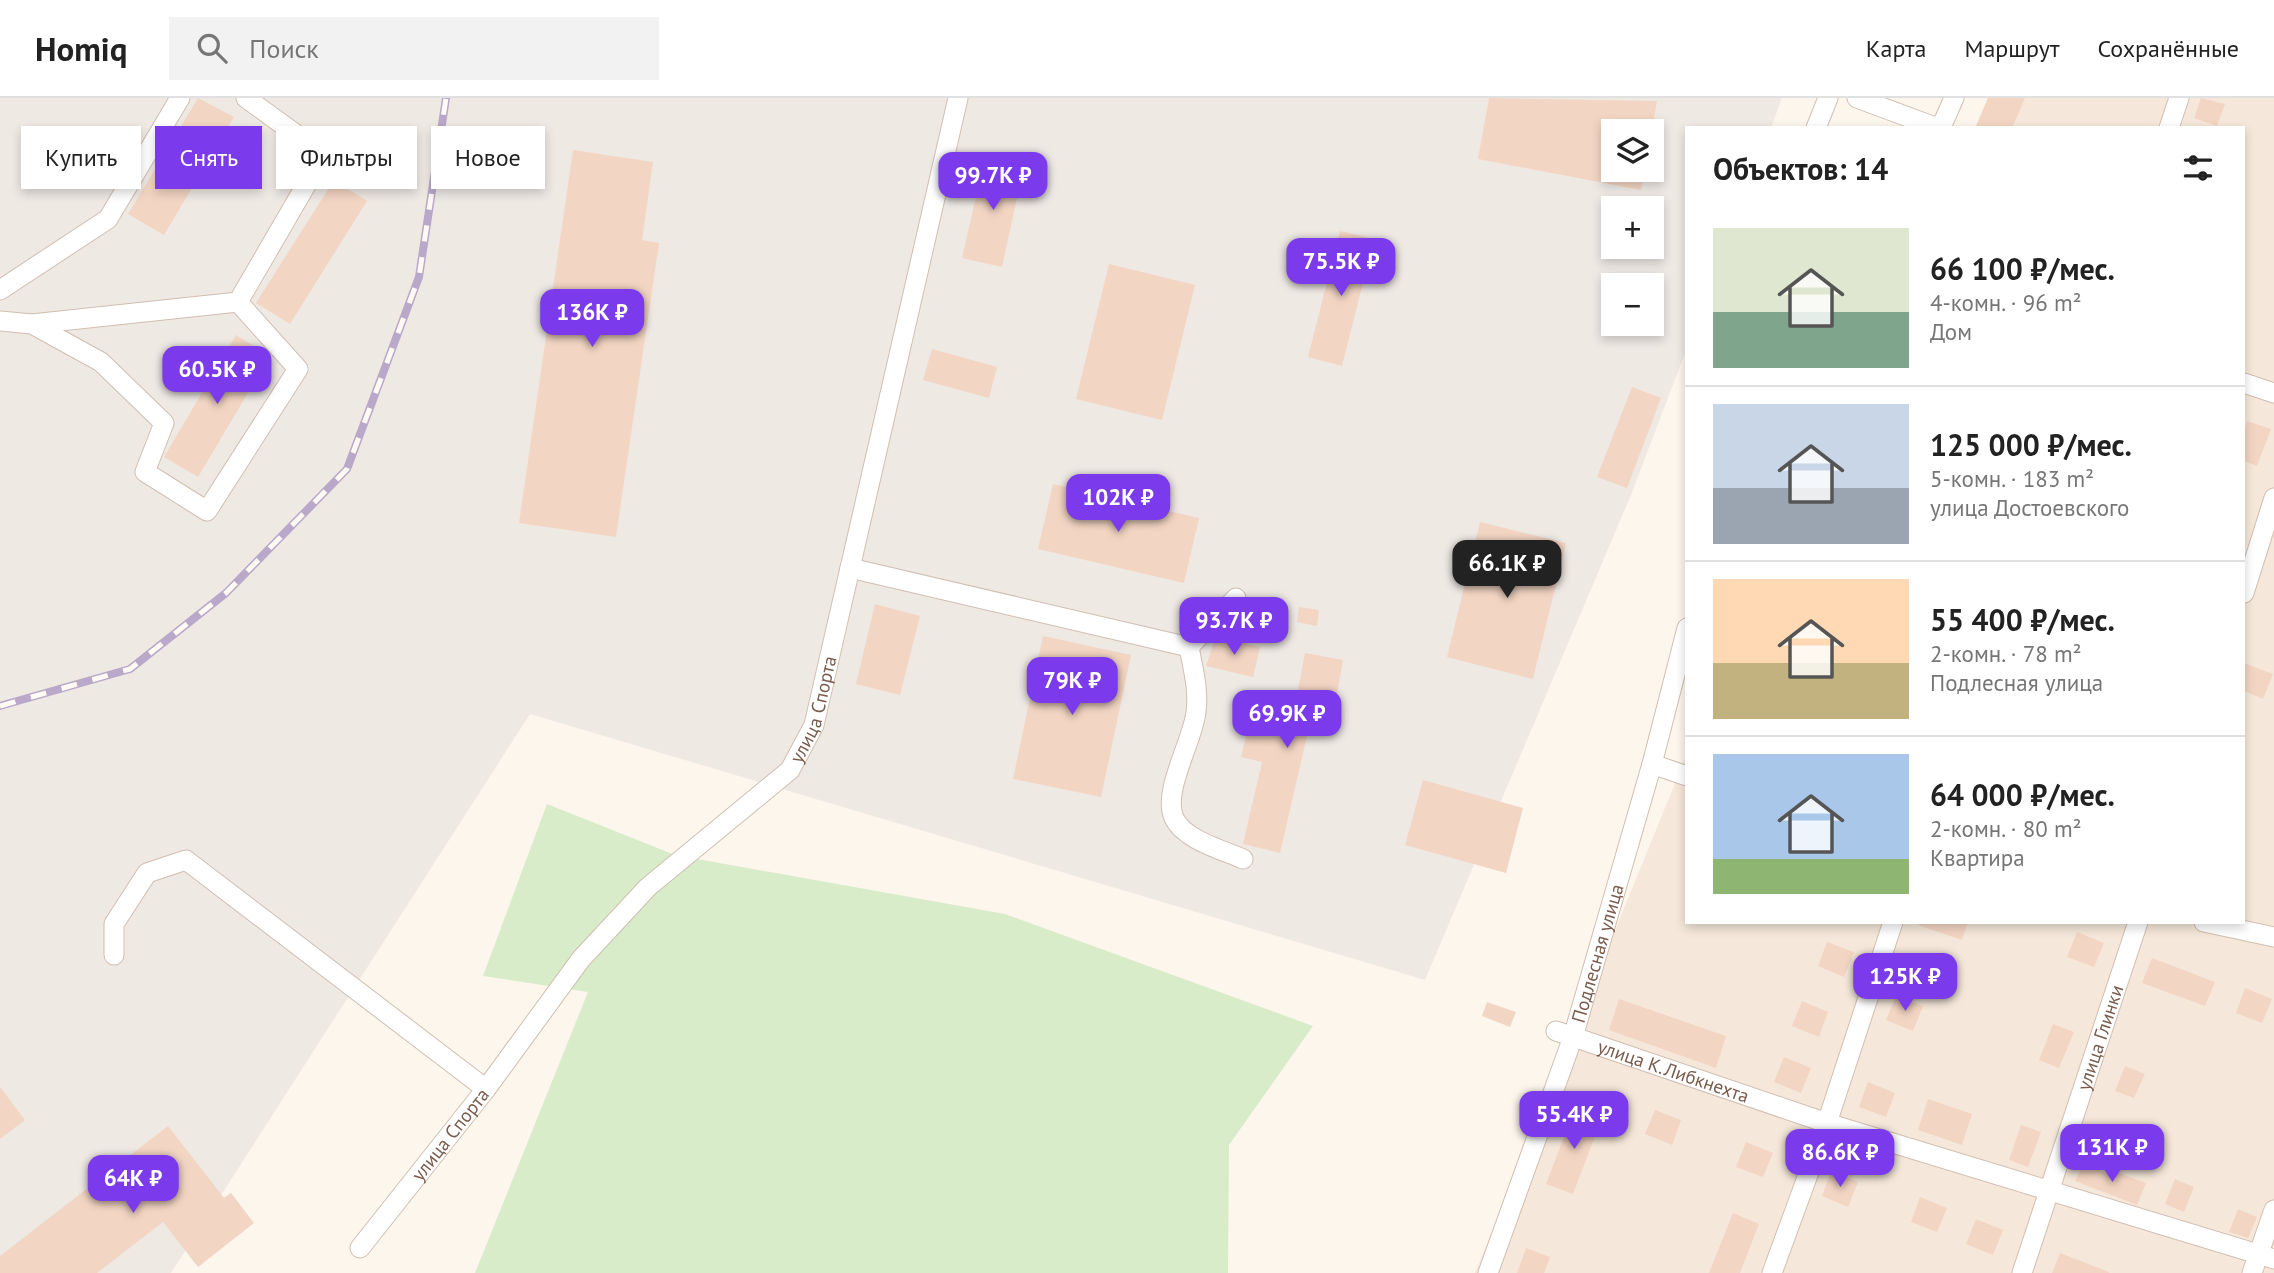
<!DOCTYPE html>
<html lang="ru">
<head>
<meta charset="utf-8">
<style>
	body { margin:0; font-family:"PT Sans",sans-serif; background:#f2f2f2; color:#222; height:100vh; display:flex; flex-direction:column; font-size:26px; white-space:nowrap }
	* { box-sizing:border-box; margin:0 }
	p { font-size:23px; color:#767676 }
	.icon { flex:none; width:38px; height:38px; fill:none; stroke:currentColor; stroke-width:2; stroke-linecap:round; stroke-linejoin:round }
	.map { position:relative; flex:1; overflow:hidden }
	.panel { position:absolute; left:1685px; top:28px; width:560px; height:798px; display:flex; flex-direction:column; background:#fff; border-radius:0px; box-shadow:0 4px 10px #0003 }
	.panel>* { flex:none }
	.guide { position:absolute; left:21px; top:28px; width:665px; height:63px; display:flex; gap:14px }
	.tools { position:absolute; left:1601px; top:21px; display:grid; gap:14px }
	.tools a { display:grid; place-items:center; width:63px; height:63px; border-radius:0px; background:#fff; box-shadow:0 4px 10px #0003; font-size:35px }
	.price { position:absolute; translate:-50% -60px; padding:0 16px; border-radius:14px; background:#7c3aed; color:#fff; font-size:23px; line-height:46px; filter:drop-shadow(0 2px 4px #0008) }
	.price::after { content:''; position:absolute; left:50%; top:42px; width:21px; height:16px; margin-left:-10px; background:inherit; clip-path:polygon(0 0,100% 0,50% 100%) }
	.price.current { background:#222; color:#fff }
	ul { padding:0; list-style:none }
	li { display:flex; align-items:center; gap:21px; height:175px; padding:0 28px }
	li+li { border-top:2px solid #e0e0e0 }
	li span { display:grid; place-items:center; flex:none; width:196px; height:140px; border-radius:0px; color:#555 }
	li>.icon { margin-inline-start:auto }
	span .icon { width:84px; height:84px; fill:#fffc; stroke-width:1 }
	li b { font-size:30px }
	h2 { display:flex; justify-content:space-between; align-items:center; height:84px; padding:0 28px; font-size:30px }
	.pill { padding:0 24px; border-radius:0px; background:#fff; box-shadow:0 4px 10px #0003; font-size:24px; line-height:63px }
	.pill.current { background:#7c3aed; color:#fff }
	header { display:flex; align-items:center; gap:42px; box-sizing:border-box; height:98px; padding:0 35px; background:#fff; border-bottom:2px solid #e0e0e0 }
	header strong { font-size:33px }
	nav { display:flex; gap:38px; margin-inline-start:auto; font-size:24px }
	.search { width:490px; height:63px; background:#f2f2f2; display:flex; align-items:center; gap:18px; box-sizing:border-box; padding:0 24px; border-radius:0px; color:#767676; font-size:26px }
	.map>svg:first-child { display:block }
</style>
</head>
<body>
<header>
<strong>Homiq</strong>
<div class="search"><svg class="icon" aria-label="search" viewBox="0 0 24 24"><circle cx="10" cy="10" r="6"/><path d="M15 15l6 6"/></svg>Поиск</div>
<nav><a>Карта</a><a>Маршрут</a><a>Сохранённые</a></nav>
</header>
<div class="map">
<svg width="2274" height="1175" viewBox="0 0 2274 1175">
	<rect width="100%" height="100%" fill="#fdf6ec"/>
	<path fill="#f5e8da" d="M 2012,0 L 2274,0 L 2274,1175 L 1475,1175 L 1687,656 L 1687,824 L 2244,824 L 2244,30 L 1996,30 Z"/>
	<path fill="#efe9e4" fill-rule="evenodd" d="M 0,0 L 1782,0 L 1771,30 L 1687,30 L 1687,250 L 1631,397 L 1425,882 L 530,616 L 171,1175 L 0,1175 ZM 1614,33 L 1652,33 L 1652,72 L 1614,72 ZM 1614,110 L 1652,110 L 1652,149 L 1614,149 ZM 1614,187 L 1652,187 L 1652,226 L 1614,226 Z"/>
	<path fill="#d8ecc9" d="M 547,706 L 675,757 L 1005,816 L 1313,928 L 1229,1047 L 1228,1175 L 475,1175 L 588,894 L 483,878 Z"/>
	<g fill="#f3d5c3">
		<path d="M 198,0 L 234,19 L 164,137 L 128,116 Z"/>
		<path d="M 1489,0 L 1657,3 L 1652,33 L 1614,33 L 1614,72 L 1645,72 L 1641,92 L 1478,61 Z"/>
		<path d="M 1988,0 L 2025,0 L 2012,30 L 1975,30 Z"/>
		<path d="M 2201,0 L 2225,6 L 2217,28 L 2194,20 Z"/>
		<path d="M 573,52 L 653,64 L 642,142 L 659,145 L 616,439 L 519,425 Z"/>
		<path d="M 985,59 L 1024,68 L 1002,169 L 962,160 Z"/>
		<path d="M 334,82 L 367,103 L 290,226 L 256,205 Z"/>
		<path d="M 1340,133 L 1374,141 L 1342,268 L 1308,259 Z"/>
		<path d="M 1109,166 L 1195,187 L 1162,322 L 1076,301 Z"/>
		<path d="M 236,237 L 270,258 L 198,379 L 164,359 Z"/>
		<path d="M 932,251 L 997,269 L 989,300 L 923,282 Z"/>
		<path d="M 1632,289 L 1661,300 L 1627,390 L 1597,379 Z"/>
		<path d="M 2247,323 L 2271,331 L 2257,368 L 2244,363 L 2244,333 Z"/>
		<path d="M 1053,386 L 1199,420 L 1184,485 L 1038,451 Z"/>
		<path d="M 1480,424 L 1566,445 L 1533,581 L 1447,559 Z"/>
		<path d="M 875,506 L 920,518 L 900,597 L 856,586 Z"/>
		<path d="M 1299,509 L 1319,512 L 1317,528 L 1297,524 Z"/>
		<path d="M 1043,538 L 1131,557 L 1101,699 L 1013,681 Z"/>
		<path d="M 1216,538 L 1260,549 L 1253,579 L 1206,568 Z"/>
		<path d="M 1305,555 L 1343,562 L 1331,629 L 1310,625 L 1280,755 L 1243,746 L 1262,664 L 1241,659 L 1248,629 L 1258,632 L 1262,612 L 1293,618 Z"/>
		<path d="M 2244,565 L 2273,576 L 2263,601 L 2244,593 Z"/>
		<path d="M 1423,682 L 1523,710 L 1506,775 L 1405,747 Z"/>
		<path d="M 1918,824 L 1968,824 L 1962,842 L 1918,827 Z"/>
		<path d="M 2077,834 L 2104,845 L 2094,869 L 2067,859 Z"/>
		<path d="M 1827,844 L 1854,854 L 1844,879 L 1818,868 Z"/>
		<path d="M 2152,860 L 2215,884 L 2205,908 L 2142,885 Z"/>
		<path d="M 2245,890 L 2272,901 L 2262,925 L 2236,915 Z"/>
		<path d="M 1896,898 L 1923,908 L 1913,933 L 1886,922 Z"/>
		<path d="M 1619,901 L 1726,938 L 1716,970 L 1609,932 Z"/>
		<path d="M 1802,903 L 1828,914 L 1819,939 L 1792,928 Z"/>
		<path d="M 1487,904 L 1516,914 L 1510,929 L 1482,918 Z"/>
		<path d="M 2053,926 L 2074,934 L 2059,970 L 2039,962 Z"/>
		<path d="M 1784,959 L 1811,970 L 1801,995 L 1774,984 Z"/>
		<path d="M 2125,968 L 2145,976 L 2134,1000 L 2115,993 Z"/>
		<path d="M 1868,984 L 1895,995 L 1886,1019 L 1859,1009 Z"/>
		<path d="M 0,989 L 25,1022 L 0,1041 Z"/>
		<path d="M 1928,1001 L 1972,1016 L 1962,1047 L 1918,1032 Z"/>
		<path d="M 1575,1010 L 1602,1020 L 1573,1096 L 1546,1086 Z"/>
		<path d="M 1655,1012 L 1681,1022 L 1672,1047 L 1645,1036 Z"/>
		<path d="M 2021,1027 L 2041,1034 L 2028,1069 L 2009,1062 Z"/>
		<path d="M 168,1028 L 224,1100 L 231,1095 L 254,1125 L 198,1169 L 163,1124 L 97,1175 L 0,1175 L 0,1158 Z"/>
		<path d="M 1746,1044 L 1773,1055 L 1763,1079 L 1736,1069 Z"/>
		<path d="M 2084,1065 L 2112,1078 L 2114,1073 L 2146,1085 L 2137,1107 L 2075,1083 Z"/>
		<path d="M 1831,1073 L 1858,1084 L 1848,1109 L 1822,1098 Z"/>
		<path d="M 2175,1081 L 2194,1089 L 2184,1114 L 2165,1106 Z"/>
		<path d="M 1920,1099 L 1947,1110 L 1937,1134 L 1911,1124 Z"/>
		<path d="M 2238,1111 L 2257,1119 L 2248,1140 L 2229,1134 Z"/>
		<path d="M 1733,1115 L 1759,1126 L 1740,1175 L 1709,1175 Z"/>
		<path d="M 1976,1121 L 2003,1132 L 1993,1157 L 1966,1146 Z"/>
		<path d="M 1526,1150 L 1550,1159 L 1544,1175 L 1517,1175 Z"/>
		<path d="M 2060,1155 L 2109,1174 L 2109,1175 L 2052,1175 Z"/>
	</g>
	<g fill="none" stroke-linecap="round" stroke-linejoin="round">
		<g stroke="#d1beb0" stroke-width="21">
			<g id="minor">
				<path d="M 1857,0 L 1935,29 L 1943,25 L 1954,0"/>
				<path d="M 1816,30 L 1828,0"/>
				<path d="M 2169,30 L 2179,0"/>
				<path d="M 0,192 L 108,121 L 180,0"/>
				<path d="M 0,223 L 32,226 L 101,264 L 164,325 L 145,374 L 207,413 L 298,271 L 238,204 L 313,75 L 301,40 L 246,0"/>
				<path d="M 32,226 L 238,204"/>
				<path d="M 2244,285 L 2274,295"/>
				<path d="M 850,470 L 1189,549"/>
				<path d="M 2244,495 L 2274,400"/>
				<path d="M 1236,500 L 1189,549 C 1193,571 1199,592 1196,614 C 1193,643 1162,693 1174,720 C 1184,742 1223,752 1243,761"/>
				<path d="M 1652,666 L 1687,678"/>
				<path d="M 2204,824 L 2274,839"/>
				<path d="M 114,857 L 114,826 L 147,775 L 186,762 L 486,991"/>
				<path id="s1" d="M 1556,933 L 1827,1025 L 2274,1161"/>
				<path id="s2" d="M 360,1150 L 486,991 L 581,861 L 648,789 L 790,672 L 814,627 L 958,0"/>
				<path id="s3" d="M 1488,1175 L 1573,939 L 1652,666 L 1687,530"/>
				<path d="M 1772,1175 L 1827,1025 L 1893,824"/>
				<path id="s4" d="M 2022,1175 L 2138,824"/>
				<path d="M 2252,1175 L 2274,1112"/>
			</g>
		</g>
		<use href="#minor" stroke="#fff" stroke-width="19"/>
		<g stroke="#b9a8c9" stroke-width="8">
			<path id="rail" d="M 0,608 L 130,571 L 226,495 L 347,371 L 419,179 L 446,0"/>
		</g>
		<use href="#rail" stroke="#fffaf3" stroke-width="5" stroke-dasharray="16" stroke-linecap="butt"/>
	</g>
	<g text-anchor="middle" stroke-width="5" stroke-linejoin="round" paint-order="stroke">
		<g font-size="19" fill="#7a5c4d" stroke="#fffaf3">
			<text dy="7" stroke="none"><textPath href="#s2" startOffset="712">улица Спорта</textPath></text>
			<text dy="7" stroke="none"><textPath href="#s3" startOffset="338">Подлесная улица</textPath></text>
			<text dy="7" stroke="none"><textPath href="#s4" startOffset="248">улица Глинки</textPath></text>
			<text dy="7" stroke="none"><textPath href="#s1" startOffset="124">улица К.Либкнехта</textPath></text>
			<text dy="7" stroke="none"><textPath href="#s2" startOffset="145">улица Спорта</textPath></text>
		</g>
	</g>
</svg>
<div class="tools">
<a><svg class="icon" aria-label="layers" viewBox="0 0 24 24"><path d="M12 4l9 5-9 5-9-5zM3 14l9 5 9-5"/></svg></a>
<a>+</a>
<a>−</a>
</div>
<b class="price" style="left:993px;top:114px">99.7K ₽</b>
<b class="price" style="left:1341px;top:200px">75.5K ₽</b>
<b class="price" style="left:592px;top:251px">136K ₽</b>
<b class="price" style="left:217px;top:308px">60.5K ₽</b>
<b class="price" style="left:1118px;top:436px">102K ₽</b>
<b class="price current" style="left:1507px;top:502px">66.1K ₽</b>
<b class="price" style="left:1234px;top:559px">93.7K ₽</b>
<b class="price" style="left:1072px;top:619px">79K ₽</b>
<b class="price" style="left:1287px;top:652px">69.9K ₽</b>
<b class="price" style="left:1905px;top:915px">125K ₽</b>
<b class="price" style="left:1574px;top:1053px">55.4K ₽</b>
<b class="price" style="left:2112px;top:1086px">131K ₽</b>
<b class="price" style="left:1840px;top:1091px">86.6K ₽</b>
<b class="price" style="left:133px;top:1117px">64K ₽</b>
<div class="guide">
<a class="pill">Купить</a>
<a class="pill current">Снять</a>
<a class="pill">Фильтры</a>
<a class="pill">Новое</a>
</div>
<section class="panel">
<h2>Объектов: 14<svg class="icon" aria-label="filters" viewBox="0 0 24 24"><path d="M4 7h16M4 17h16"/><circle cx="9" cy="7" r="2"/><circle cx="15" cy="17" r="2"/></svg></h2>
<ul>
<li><span style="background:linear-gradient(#dfe7d0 60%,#7fa58c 0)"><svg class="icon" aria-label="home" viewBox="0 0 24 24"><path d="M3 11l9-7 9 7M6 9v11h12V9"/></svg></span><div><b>66 100 ₽/мес.</b><p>4-комн. · 96 m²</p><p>Дом</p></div></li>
<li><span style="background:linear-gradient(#c9d6e8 60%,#9aa5b1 0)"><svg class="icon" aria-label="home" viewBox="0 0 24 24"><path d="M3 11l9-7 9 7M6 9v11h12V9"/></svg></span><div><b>125 000 ₽/мес.</b><p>5-комн. · 183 m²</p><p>улица Достоевского</p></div></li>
<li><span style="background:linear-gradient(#ffd9b3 60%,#c2b280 0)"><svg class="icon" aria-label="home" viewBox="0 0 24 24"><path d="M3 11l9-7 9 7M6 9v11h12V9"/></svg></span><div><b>55 400 ₽/мес.</b><p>2-комн. · 78 m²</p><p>Подлесная улица</p></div></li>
<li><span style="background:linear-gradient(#a9c7e8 75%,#8fb573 0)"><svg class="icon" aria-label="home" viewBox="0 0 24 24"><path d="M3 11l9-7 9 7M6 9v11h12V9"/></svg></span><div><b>64 000 ₽/мес.</b><p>2-комн. · 80 m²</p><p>Квартира</p></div></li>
</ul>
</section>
</div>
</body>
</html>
